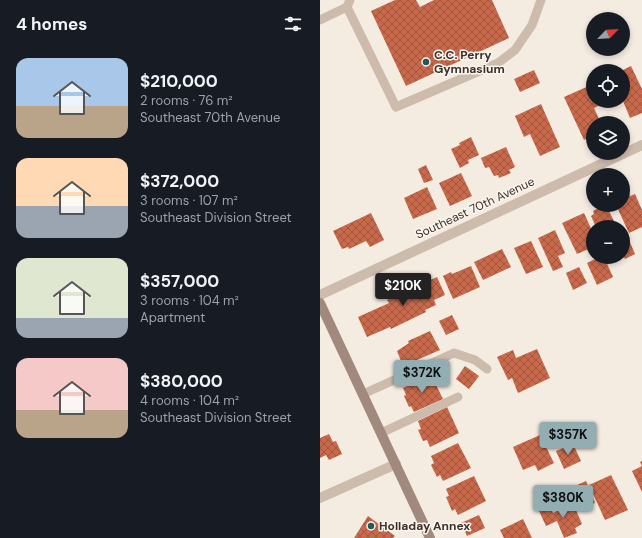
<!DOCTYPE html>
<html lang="en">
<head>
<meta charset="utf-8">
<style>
	body { margin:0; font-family:"DM Sans",sans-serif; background:#20242c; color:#f1f3f6; height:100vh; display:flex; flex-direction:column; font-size:15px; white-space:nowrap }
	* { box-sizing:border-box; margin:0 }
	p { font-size:13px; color:#9ea1a6 }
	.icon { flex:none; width:22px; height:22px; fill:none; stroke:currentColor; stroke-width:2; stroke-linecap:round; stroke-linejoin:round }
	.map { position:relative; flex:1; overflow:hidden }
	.details { display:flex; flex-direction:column; background:#171b24; width:320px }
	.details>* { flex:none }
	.needle { width:26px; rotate:65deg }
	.tools { position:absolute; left:266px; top:12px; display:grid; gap:8px }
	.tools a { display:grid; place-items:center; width:44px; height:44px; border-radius:50%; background:#171b24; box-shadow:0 2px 6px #0003; font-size:20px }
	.price { position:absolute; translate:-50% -34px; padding:0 9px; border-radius:4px; background:#92aeb2; color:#111; font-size:13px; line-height:26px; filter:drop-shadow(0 1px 2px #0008) }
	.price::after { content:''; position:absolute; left:50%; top:24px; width:12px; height:9px; margin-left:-6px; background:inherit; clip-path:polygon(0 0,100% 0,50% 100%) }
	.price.on { background:#222; color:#fff }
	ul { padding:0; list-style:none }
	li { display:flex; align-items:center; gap:12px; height:100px; padding:0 16px }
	li span { display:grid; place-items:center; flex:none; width:112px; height:80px; border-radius:12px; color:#555 }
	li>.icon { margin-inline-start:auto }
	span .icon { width:48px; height:48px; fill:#fffc; stroke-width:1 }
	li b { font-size:17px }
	h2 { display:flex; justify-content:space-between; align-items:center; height:48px; padding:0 16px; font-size:17px }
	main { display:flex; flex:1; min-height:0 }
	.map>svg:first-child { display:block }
</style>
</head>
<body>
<main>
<section class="details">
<h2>4 homes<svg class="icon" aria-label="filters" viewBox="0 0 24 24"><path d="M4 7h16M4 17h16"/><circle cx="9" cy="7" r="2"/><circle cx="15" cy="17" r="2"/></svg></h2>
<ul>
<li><span style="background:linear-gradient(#a9c7e8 60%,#b9a48a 0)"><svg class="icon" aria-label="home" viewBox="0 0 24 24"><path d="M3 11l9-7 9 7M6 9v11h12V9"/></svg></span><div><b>$210,000</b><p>2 rooms · 76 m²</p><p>Southeast 70th Avenue</p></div></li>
<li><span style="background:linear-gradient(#ffd9b3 60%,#9aa5b1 0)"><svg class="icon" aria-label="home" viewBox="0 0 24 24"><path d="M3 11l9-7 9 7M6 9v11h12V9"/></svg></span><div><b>$372,000</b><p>3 rooms · 107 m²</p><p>Southeast Division Street</p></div></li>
<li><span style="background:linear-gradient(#dfe7d0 75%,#9aa5b1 0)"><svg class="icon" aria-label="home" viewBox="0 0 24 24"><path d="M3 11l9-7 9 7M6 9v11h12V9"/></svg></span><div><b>$357,000</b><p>3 rooms · 104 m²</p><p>Apartment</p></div></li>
<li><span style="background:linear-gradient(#f6c9c9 65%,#b9a48a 0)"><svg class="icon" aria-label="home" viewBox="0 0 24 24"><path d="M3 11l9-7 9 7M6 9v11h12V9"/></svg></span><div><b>$380,000</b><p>4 rooms · 104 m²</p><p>Southeast Division Street</p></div></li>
</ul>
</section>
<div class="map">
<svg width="322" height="538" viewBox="0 0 322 538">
	<defs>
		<pattern id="building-cross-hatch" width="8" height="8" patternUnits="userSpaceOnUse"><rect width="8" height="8" fill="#c8694b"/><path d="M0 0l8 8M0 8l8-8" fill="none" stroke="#a4573f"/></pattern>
	</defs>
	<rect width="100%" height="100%" fill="#f4ebe1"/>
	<g fill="url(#building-cross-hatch)">
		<path d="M 75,0 L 96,0 L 100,7 L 114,0 L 172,0 L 189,38 L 86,86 L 51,11 Z"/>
		<path d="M 311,66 L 322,89 L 322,113 L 310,118 L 303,101 L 303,70 Z"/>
		<path d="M 214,70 L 220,83 L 200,92 L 194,79 Z"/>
		<path d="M 271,85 L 273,89 L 273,101 L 278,101 L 280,105 L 274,108 L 281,123 L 273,123 L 273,136 L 264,140 L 244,97 Z"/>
		<path d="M 221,104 L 240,147 L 220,156 L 210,134 L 204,137 L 195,116 Z"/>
		<path d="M 151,137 L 159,155 L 148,160 L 149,163 L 140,168 L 131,149 L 140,145 L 139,143 Z"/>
		<path d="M 186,147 L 195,167 L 189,170 L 191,173 L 179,178 L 178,175 L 174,176 L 169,167 L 165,168 L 161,158 Z"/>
		<path d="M 106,165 L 113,180 L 104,183 L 98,169 Z"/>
		<path d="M 141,173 L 152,196 L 130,206 L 119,183 Z"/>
		<path d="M 107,187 L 117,209 L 93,219 L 84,198 Z"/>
		<path d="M 309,193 L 310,196 L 315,194 L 322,210 L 322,227 L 309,233 L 296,205 L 303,205 L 303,195 Z"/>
		<path d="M 282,206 L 283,209 L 287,207 L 297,227 L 276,227 L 271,216 L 274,214 L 273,211 Z"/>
		<path d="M 51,213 L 64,240 L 50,247 L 46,241 L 29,249 L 28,247 L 22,249 L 13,231 Z"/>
		<path d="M 264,213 L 273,233 L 273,247 L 257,254 L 242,223 Z"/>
		<path d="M 235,230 L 245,253 L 238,256 L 243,267 L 233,271 L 218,238 Z"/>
		<path d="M 309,240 L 315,254 L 305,259 L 303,255 L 303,242 Z"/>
		<path d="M 211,241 L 223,267 L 206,274 L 194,248 Z"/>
		<path d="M 182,249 L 191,267 L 163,280 L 154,262 Z"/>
		<path d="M 279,257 L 284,257 L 293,277 L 277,285 L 267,263 Z"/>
		<path d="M 151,266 L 160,287 L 133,299 L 123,276 L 131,272 L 132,274 Z"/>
		<path d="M 259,267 L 267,283 L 253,290 L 246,273 Z"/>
		<path d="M 117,277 L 125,295 L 114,300 L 116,305 L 105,310 L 106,312 L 71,329 L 70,327 L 47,337 L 38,317 L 69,303 L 67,300 L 83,293 L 82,290 L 105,280 L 106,282 Z"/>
		<path d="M 132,315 L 139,329 L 126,335 L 119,321 Z"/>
		<path d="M 110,331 L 120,350 L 83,366 L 77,351 L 89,343 L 88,341 Z"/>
		<path d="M 217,349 L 230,378 L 198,393 L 192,378 L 188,380 L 177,357 L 193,350 L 196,358 Z"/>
		<path d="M 145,366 L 159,376 L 149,389 L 136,379 Z"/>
		<path d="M 111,375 L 123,399 L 94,412 L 91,406 L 89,407 L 84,396 L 86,395 L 83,388 Z"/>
		<path d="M 127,407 L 139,433 L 110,447 L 107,440 L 103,441 L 98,430 L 101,429 L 98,421 Z"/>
		<path d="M 9,434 L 13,442 L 16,441 L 22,454 L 9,460 L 6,455 L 0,458 L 0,438 Z"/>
		<path d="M 220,435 L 234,463 L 218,471 L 215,465 L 203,470 L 193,447 Z"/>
		<path d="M 138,443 L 151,468 L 123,481 L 120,475 L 117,477 L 111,465 L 114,463 L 111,456 Z"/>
		<path d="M 253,444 L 261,461 L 244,469 L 236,451 Z"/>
		<path d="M 322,461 L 322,492 L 312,471 L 322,466 L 320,462 Z"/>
		<path d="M 291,475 L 308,510 L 285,520 L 269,485 Z"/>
		<path d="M 154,476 L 166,501 L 138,515 L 135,509 L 132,511 L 126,497 L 129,496 L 126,489 Z"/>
		<path d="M 266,481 L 275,503 L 263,508 L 253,487 Z"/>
		<path d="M 253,503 L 262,524 L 255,528 L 257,533 L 244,538 L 237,521 L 226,526 L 219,511 L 230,507 L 233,513 Z"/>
		<path d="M 159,515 L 165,528 L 147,536 L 141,523 Z"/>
		<path d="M 48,516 L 75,536 L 73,538 L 34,538 Z"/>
		<path d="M 203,519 L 212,538 L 184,538 L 180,530 Z"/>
	</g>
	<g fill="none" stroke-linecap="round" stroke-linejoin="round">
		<g stroke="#cdbbac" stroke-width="9">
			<path d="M 30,0 L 27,7 L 76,107 L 178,63 L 195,50 L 212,25 L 221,0"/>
			<path d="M 0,20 L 27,7"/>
			<path d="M 43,394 L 134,353 L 155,360 L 167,369"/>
			<path d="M 61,433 L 138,397"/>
		</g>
		<path stroke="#cdbbac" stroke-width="10" d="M 0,295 L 322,145"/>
		<path stroke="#cdbbac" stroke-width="10" d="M 0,498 L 76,464"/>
		<path stroke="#a18a7d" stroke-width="10" d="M 0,303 L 110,538"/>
	</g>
	<g fill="#1f5a5e" stroke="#fbf5ee" stroke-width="1.5">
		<circle cx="106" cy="62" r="4"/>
		<circle cx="51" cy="526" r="4"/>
	</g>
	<g text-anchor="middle" stroke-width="3" stroke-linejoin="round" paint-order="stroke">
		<g font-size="12" font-weight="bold" fill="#3b302b" stroke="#fbf5ee" text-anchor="start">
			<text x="114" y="59">C.C. Perry<tspan x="114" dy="14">Gymnasium</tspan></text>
			<text x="59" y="530">Holladay Annex</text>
		</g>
		<g font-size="12" fill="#3b302b" stroke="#fbf5ee">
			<text transform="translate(155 208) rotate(-25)" y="4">Southeast 70th Avenue</text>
		</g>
	</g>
</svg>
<div class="tools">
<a><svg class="needle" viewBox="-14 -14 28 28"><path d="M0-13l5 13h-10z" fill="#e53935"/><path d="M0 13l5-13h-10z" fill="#9ea1a6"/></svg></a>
<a><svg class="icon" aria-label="locate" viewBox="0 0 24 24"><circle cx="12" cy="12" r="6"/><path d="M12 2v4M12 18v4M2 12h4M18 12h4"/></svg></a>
<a><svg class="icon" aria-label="layers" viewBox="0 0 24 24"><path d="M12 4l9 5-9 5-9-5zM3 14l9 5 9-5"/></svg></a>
<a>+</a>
<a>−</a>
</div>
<b class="price on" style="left:83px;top:307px">$210K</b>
<b class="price" style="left:102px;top:394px">$372K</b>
<b class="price" style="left:248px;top:456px">$357K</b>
<b class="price" style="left:243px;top:519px">$380K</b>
</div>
</main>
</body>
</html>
